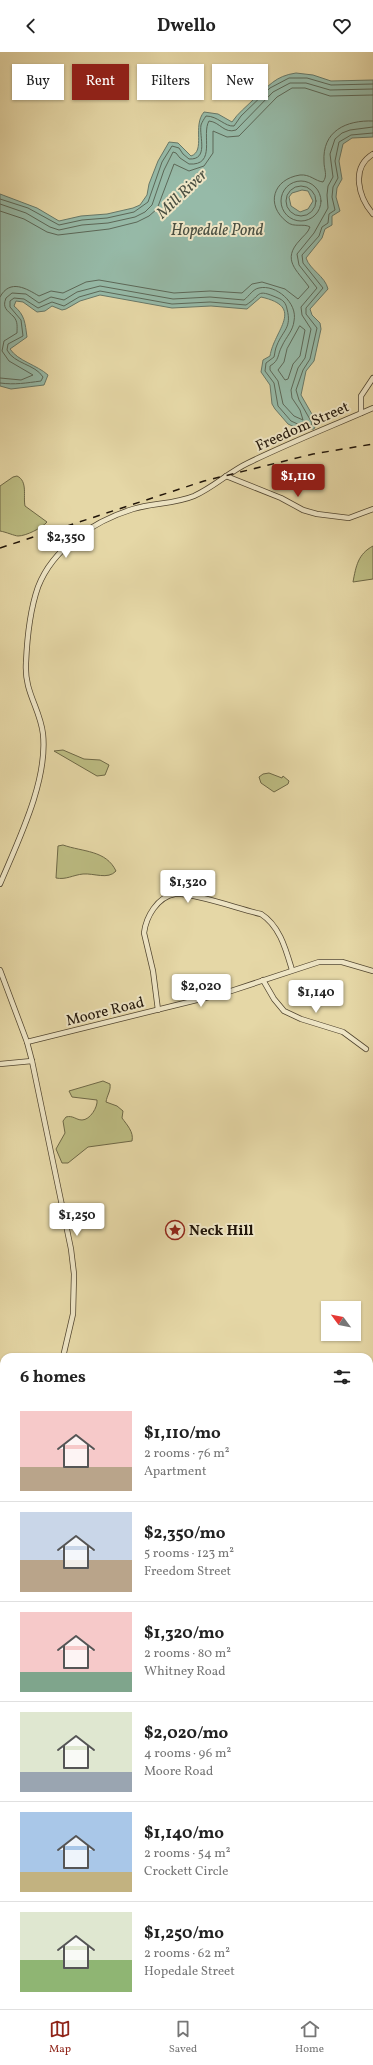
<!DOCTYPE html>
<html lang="en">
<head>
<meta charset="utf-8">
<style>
	body { margin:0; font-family:Vollkorn,serif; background:#f6f6f6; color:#222; height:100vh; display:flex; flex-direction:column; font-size:15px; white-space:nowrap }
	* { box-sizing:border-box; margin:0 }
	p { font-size:13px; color:#767676 }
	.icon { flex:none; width:22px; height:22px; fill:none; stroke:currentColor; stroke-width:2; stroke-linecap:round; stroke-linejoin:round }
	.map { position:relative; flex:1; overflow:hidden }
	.sheet { position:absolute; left:0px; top:1301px; width:373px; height:656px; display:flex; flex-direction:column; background:#fff; border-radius:12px 12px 0 0; box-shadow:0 1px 3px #0004 }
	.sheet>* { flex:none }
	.guide { position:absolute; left:12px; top:12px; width:349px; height:36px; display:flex; gap:8px }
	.needle { width:26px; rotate:302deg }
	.fabs { position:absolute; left:321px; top:1249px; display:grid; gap:8px }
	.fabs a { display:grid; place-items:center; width:40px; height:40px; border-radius:0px; background:#fff; box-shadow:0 1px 3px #0004; font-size:20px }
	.price { position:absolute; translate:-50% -34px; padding:0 9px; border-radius:4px; background:#fff; color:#222; font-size:13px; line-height:26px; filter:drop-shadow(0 1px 2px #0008) }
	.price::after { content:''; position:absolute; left:50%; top:24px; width:12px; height:9px; margin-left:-6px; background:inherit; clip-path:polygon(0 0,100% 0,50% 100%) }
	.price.current { background:#8f2418; color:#fff }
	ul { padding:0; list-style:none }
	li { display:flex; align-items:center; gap:12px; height:100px; padding:0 20px }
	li+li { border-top:1px solid #e0e0e0 }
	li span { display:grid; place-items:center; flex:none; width:112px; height:80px; border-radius:0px; color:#555 }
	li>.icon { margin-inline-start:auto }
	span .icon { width:48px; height:48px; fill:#fffc; stroke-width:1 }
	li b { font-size:17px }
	h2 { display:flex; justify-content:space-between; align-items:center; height:48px; padding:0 20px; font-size:17px }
	.pill { padding:0 14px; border-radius:0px; background:#fff; box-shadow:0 1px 3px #0004; font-size:14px; line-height:36px }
	.pill.current { background:#8f2418; color:#fff }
	header { display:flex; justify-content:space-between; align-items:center; height:52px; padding:0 20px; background:#fff; font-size:18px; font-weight:700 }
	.dock { display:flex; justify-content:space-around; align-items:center; height:56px; border-top:1px solid #e0e0e0; background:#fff; font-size:11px; color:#767676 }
	.dock a { display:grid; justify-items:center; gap:2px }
	.dock .current { color:#8f2418 }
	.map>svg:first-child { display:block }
</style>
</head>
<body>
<header><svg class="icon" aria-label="back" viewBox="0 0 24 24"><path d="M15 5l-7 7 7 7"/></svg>Dwello<svg class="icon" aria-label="heart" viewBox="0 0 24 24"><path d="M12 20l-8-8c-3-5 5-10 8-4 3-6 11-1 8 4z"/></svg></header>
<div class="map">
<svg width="373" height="1957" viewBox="0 0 373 1957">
	<rect width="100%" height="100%" fill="#e5d7a6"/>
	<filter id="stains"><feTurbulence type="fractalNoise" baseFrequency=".005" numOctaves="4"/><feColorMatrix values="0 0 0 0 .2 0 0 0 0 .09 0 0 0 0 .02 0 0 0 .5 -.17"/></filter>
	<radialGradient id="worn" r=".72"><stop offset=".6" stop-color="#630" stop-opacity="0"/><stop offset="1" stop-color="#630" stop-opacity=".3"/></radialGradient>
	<g fill="#bcbc82" stroke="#6e6846">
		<path d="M 17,424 C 28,429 23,444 25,454 L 47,470 C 42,476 26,484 18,484 C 15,484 6,480 0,479 L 0,434 L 13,425 Z"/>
		<path d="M 373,494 L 373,527 L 353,530 C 356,514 358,502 373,494 Z"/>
		<path d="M 63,698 L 84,707 L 100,708 L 109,713 L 105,723 L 97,724 L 54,699 Z"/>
		<path d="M 269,721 L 282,726 L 283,724 L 289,729 L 288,732 L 274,740 L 261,731 L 259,725 L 263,722 Z"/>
		<path d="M 63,793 C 83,800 106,798 116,819 C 108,828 94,821 83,822 C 73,823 66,828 56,826 L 58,794 Z"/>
		<path d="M 103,1029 L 110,1032 C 111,1039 107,1043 106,1050 L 117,1054 L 123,1059 L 122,1066 C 127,1073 134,1080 132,1089 L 88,1095 L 68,1111 L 62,1111 L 56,1097 L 65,1081 L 63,1069 L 66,1065 C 73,1063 76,1068 82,1068 C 90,1068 98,1055 97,1048 L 72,1045 L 69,1039 Z"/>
		<path d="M 369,1492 L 373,1493 L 373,1540 L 369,1539 Z"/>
		<path d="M 4,1577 L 4,1849 L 0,1849 L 0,1595 Z"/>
	</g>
	<path fill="#96baa8" stroke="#677868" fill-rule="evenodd" d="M 296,21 L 313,23 L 331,29 L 373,28 L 373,85 L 352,86 L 343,92 L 339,109 L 342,127 L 337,136 L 336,145 L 340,159 L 332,164 L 332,173 L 325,177 L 322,186 L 306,206 C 310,218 325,224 328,237 L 310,257 L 312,263 L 320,271 L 321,277 L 314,309 L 306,319 L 301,343 L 317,371 L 314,377 L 301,378 L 288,372 L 275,357 L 272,352 L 270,333 L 261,320 L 263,308 L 270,304 C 274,278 306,255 261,245 L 247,257 L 211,254 L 172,256 L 100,243 L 80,249 L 66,257 L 62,258 L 52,254 L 45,259 L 37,260 L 23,250 L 16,249 L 14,254 C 25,263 25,271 27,285 L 10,297 C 18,309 37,313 48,323 L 44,333 L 11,337 L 0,334 L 0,142 L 37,156 L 59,169 L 81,164 L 107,162 L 133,156 L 140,153 L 147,143 L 149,132 L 158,109 L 169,90 L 178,91 L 191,104 C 206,99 192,74 204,60 L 218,62 L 232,70 C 238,61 246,55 254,47 C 269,34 275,24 296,21 ZM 302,138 L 308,139 L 313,149 L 308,157 L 300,160 L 291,154 L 289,145 L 292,141 Z"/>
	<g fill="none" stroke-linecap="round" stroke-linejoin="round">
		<g stroke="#5c6858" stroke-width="1">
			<circle cx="301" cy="149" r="20"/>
			<circle cx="301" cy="149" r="15"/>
			<path d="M 0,147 L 28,156 L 59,173 L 82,168 L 107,166 L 134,160 L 148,150 L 162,110 L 172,94 L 179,96 L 183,102 L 189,107 C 209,108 199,85 201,73 C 202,70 204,67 206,64 C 218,64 225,75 234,74 L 241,64 L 270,36 L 289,26 L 307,26 L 331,33 L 373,32"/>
			<path d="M 0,152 L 26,161 L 50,175 L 59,178 L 82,173 L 108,171 L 135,165 L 145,160 L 152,153 L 164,118 L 173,100 L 176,101 L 180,106 L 189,112 C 217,114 201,82 209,69 C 220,70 224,82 236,78 L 273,40 L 290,31 L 306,31 L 330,38 L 373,37"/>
			<path d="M 0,159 L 24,167 L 47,180 L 58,183 L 109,177 L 137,170 L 149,164 L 157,157 L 174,112 L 189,119 L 204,114 L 213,101 L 213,79 L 227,85 L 239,84 L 277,45 L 292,36 L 305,36 L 330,44 L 373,43"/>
			<path d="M 0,245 C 10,226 27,237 39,244 L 51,239 L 63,241 L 86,230 L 99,228 L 174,241 L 210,239 L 242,241 L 252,232 L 262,230 L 285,237 L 298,247 L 309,235 C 297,218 281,208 300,188 C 303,184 308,181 310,175 C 304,171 294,176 287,170 C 265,153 273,127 300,123 C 310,122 315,129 323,130 C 328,123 324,118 324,110 C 322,79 346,68 373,69"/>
			<path d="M 300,274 L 305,278 L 300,304 L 293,312 L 288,327 L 285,328 L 278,318 L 284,310 L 287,297 Z"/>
			<path d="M 0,326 L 21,328 L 33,323 L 9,309 L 2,299 L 4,289 L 17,281 C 17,275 18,270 14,265 C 7,258 2,256 6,246 L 12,241 L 26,242 L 39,251 L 51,245 L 64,248 L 77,240 L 100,234 L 173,247 L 210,245 L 244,248 C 249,244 253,237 259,236 C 276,232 298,251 294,269 C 293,279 286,285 282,294 C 277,303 280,308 270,314 L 270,318 L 278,329 L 283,352 L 294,364 L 303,368 L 300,358 L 292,346 L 291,338 L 298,316 L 305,306 L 311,277 L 302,263 L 301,255 L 317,236 L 299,213 L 297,202 L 314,181 L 328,156 L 327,143 L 328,134 L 333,125 L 330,102 L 335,87 L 342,81 L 350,78 L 373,75"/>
			<path d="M 0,331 C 15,333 26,331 41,329 L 43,325 C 35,312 14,312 7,298 L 8,292 L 23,284 L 21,268 L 10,255 L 10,249 L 14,246 L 24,247 L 38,256 L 52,250 L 64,254 L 79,245 L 100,239 L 172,252 L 210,250 L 246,253 C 262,243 255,236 278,246 C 283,248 286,251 287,257 C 292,276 283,278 277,293 C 275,297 275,301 274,305 L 266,311 L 265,319 L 274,331 L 278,354 L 291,369 L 302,374 L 311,373 L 312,371 L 299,348 L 296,338 L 303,318 L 310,307 L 317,276 L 306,262 L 306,256 L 323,236 L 303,211 L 302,203 L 319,184 L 322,175 L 328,171 L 329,162 L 335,158 L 332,145 L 333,135 L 338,126 L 335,109 L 339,90 L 351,83 L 373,81"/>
		</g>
		<path stroke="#677868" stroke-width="1.5" d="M 369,1508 L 373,1509"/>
		<g stroke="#524630" stroke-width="6">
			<g id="minor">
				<path d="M 373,102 C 350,116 359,146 373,162"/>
				<path d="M 361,361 L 361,344 L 373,326"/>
				<path d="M 226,424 L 281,446 L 303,458 L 317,462 L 349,466 L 373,457"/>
				<path d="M 0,832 C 18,789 48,729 43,682 C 40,656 24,640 26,611 C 27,587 30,558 38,535 C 53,496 94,469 133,457 C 153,451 175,452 194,444 C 214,435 229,420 248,411 C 289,391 332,374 373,356"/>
				<path d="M 0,918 L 27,990 L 32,1009 L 71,1197 L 74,1222 L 73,1262 L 63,1305"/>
				<path d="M 263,928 L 274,947 L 284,959 L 301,967 L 343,980 L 366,997"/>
				<path d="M 158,958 L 153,919 L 144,881 C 146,865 157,845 175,842 C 191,840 242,858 261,862 C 280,874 286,898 292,918"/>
				<path d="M 27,990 L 225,941 L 319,910 L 342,910 L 373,919"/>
				<path d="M 0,1012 L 32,1009"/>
				<path d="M 0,1519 L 4,1520"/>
				<path d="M 0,1586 L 4,1567"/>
				<path d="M 0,1923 L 4,1893"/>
			</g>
		</g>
		<g stroke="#211509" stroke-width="8">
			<g id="secondary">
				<path d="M 0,1859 L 4,1859"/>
				<path d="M 369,1902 L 373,1902"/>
			</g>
		</g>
		<use href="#minor" stroke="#eee5c5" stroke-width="4.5"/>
		<use href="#secondary" stroke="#eee5c5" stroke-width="6"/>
		<path stroke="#211509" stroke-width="1.5" stroke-dasharray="7 7" stroke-linecap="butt" d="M 0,496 L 204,429 L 313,402 L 373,392"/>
	</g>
	<defs>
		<g id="sight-ring" transform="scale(1)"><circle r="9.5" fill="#eee5c5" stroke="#8f2418" stroke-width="1.5"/><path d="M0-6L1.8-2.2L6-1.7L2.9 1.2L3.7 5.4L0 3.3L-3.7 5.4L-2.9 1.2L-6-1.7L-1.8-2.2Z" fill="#8f2418"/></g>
	</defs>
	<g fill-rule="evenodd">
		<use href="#sight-ring" x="175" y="1178"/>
	</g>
	<g text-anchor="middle" stroke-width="4" stroke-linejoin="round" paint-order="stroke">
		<g font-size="15" fill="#211509" stroke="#eee5c5">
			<text transform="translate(302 374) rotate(-24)" y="5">Freedom Street</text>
			<text transform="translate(105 959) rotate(-14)" y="5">Moore Road</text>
		</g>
		<g font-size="15" font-weight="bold" fill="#211509" stroke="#eee5c5" text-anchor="start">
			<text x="189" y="1183">Neck Hill</text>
		</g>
		<g font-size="16" font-style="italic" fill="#4a4f41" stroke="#eee5c5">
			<text transform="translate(181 141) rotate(-44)" y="6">Mill River</text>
			<text x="217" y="183">Hopedale Pond</text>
		</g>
	</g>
	<rect width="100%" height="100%" filter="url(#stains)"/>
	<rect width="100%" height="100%" fill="url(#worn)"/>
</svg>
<div class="fabs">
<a><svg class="needle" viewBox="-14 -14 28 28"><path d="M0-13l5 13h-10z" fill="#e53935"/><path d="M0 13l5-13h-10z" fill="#767676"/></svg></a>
</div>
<b class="price current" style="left:298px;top:446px">$1,110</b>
<b class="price" style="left:66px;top:507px">$2,350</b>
<b class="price" style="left:188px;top:852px">$1,320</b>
<b class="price" style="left:201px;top:956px">$2,020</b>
<b class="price" style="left:316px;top:962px">$1,140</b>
<b class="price" style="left:77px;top:1185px">$1,250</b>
<div class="guide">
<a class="pill">Buy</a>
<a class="pill current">Rent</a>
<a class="pill">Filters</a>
<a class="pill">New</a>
</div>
<section class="sheet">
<h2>6 homes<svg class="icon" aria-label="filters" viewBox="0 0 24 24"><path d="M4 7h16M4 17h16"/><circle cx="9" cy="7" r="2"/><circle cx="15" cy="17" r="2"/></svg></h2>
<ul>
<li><span style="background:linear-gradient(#f6c9c9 70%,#b9a48a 0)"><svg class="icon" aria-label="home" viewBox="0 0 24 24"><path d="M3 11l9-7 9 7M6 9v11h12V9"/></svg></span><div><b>$1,110/mo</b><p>2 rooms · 76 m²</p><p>Apartment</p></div></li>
<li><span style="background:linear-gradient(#c9d6e8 60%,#b9a48a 0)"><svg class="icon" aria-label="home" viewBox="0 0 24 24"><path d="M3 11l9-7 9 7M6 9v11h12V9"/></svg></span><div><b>$2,350/mo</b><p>5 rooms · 123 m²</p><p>Freedom Street</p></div></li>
<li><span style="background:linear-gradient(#f6c9c9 75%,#7fa58c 0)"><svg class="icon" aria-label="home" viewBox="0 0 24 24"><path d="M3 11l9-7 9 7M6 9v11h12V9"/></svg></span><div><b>$1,320/mo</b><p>2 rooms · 80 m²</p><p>Whitney Road</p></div></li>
<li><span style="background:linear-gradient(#dfe7d0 75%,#9aa5b1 0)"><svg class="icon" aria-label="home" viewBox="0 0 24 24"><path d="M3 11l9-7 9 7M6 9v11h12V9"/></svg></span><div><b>$2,020/mo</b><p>4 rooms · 96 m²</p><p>Moore Road</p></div></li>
<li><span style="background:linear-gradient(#a9c7e8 75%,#c2b280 0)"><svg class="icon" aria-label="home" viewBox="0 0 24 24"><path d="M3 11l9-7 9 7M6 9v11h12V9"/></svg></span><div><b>$1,140/mo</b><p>2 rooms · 54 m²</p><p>Crockett Circle</p></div></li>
<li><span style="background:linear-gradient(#dfe7d0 60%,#8fb573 0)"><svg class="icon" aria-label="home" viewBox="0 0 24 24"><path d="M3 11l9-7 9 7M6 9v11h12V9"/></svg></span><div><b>$1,250/mo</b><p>2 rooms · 62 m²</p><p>Hopedale Street</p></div></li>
</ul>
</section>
</div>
<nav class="dock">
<a class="current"><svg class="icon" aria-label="map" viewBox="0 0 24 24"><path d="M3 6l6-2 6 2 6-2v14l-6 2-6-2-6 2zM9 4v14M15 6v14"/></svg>Map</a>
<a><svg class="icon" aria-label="saved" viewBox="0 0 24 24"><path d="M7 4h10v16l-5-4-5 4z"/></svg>Saved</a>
<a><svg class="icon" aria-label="home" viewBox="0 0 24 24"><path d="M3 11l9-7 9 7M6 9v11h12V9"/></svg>Home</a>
</nav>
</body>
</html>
